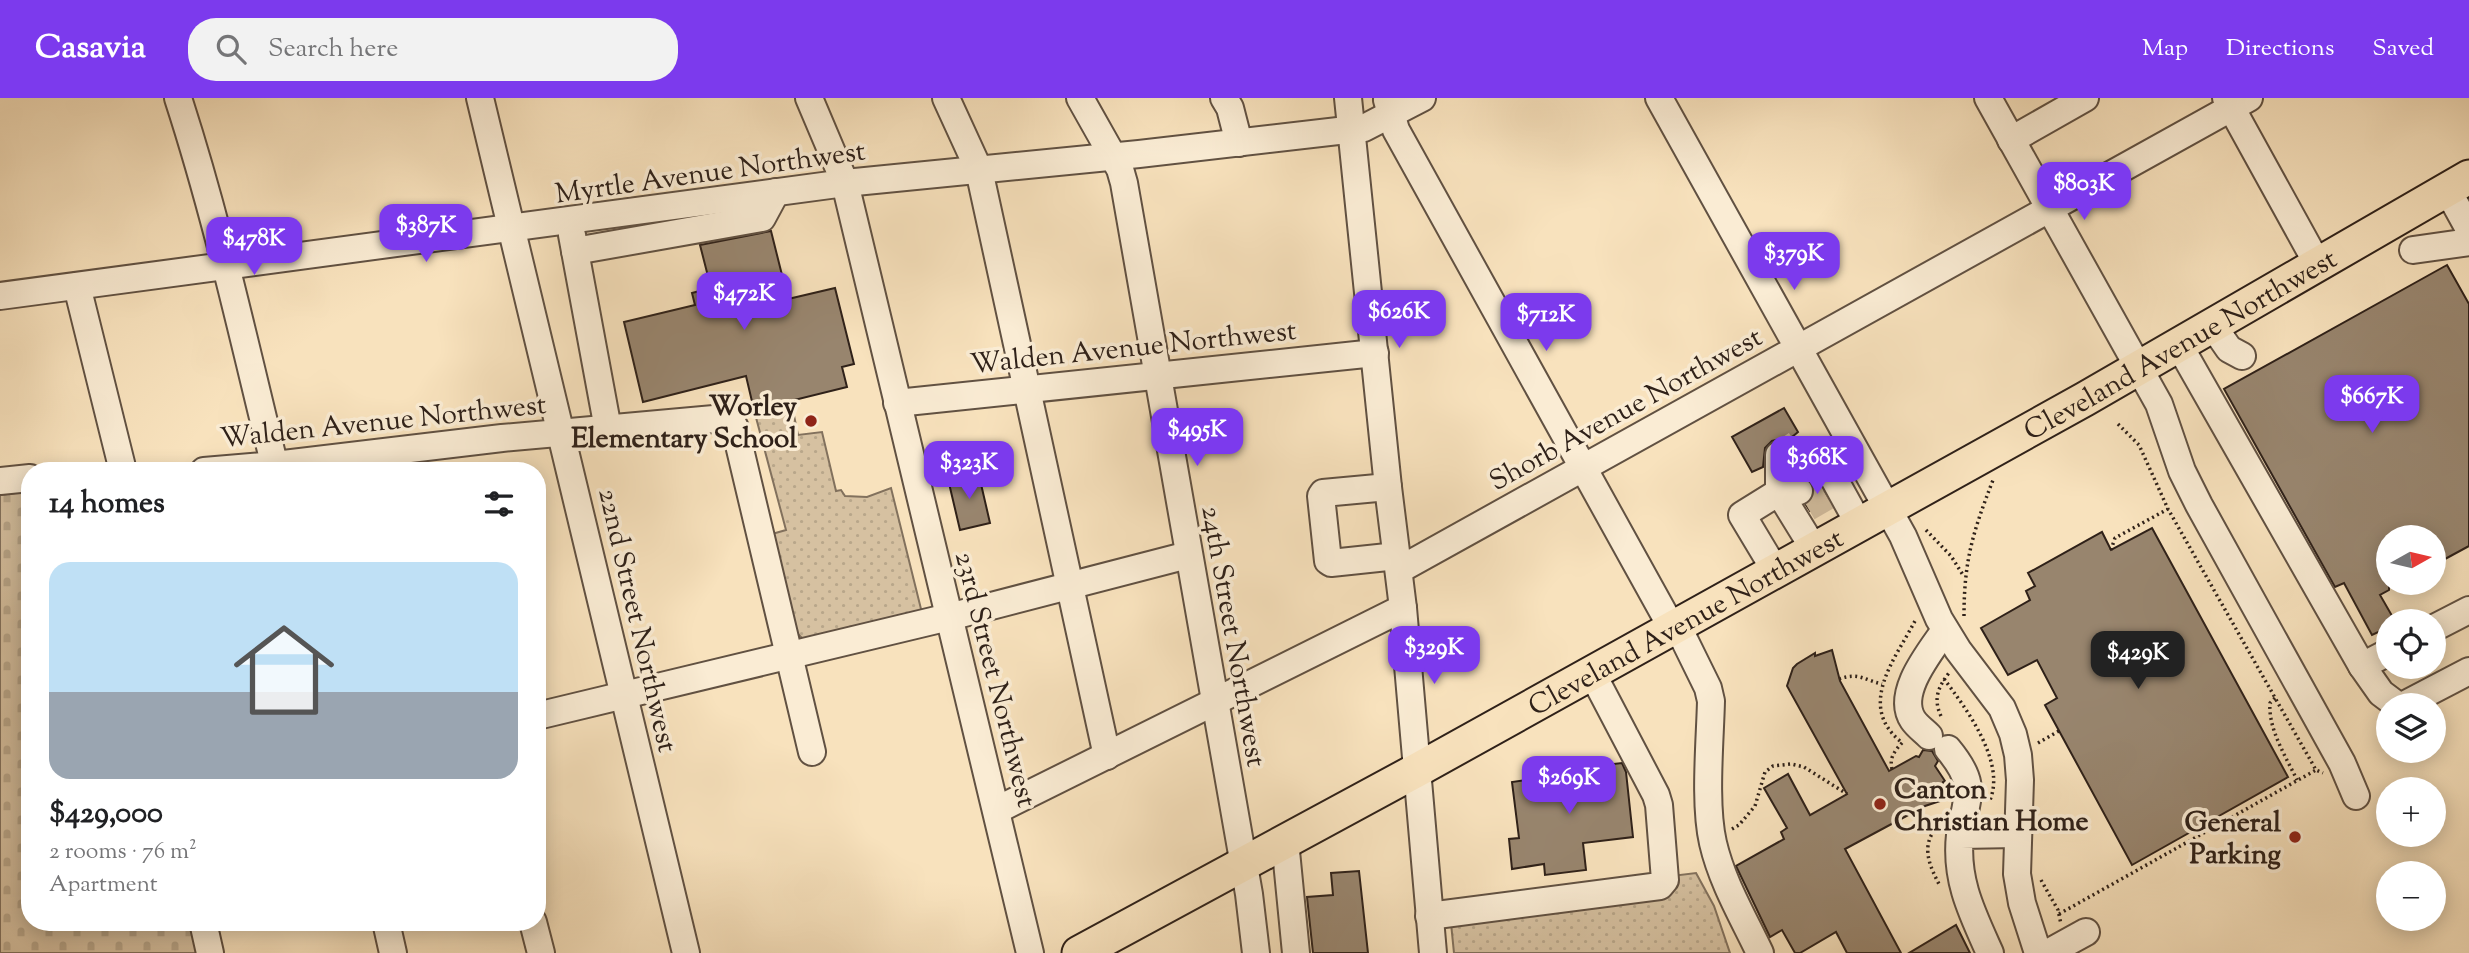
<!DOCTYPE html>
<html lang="en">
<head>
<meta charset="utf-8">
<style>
	body { margin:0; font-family:"Sorts Mill Goudy",serif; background:#f2f2f2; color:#202124; height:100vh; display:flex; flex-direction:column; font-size:26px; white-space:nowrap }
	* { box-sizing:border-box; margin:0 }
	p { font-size:23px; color:#757577 }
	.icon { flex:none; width:38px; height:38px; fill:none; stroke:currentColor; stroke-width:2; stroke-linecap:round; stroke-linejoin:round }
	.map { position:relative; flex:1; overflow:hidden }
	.panel { position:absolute; left:21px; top:364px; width:525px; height:469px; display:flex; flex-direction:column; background:#fff; border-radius:28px; box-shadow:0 4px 18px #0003 }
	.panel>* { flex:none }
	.needle { width:46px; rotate:82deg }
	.controls { position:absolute; left:2376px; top:427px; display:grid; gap:14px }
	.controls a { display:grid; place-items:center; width:70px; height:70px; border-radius:50%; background:#fff; box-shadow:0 4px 18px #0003; font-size:35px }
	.price { position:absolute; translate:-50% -60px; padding:0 16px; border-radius:14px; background:#7c3aed; color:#fff; font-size:23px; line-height:46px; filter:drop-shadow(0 2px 4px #0008) }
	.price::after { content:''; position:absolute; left:50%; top:42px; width:21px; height:16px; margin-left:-10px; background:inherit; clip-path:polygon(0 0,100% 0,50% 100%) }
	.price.selected { background:#222; color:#fff }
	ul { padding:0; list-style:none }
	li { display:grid; align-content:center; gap:14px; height:371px; padding:0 28px }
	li+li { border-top:2px solid #e0e0e0 }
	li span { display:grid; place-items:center; height:217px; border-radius:21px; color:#555 }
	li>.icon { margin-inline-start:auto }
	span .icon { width:126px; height:126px; fill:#fffc; stroke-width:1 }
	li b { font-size:30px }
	h2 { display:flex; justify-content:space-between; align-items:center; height:84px; padding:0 28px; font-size:30px }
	header { display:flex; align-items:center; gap:42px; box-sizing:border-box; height:98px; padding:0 35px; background:#7c3aed; color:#fff }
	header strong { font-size:33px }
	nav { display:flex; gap:38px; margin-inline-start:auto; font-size:24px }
	.search { width:490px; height:63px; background:#f2f2f2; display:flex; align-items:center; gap:18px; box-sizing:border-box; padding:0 24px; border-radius:28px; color:#757577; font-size:26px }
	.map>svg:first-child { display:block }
</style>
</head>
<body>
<header>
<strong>Casavia</strong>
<div class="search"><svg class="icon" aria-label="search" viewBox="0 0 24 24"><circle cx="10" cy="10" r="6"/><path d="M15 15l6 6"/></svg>Search here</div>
<nav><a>Map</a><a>Directions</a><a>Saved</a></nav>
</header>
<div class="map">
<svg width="2469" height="855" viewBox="0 0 2469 855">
	<defs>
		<pattern id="grass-dots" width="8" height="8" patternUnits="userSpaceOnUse" patternTransform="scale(1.75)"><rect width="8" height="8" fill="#d6c1a1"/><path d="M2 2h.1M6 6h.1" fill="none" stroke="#b8a68a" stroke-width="1.8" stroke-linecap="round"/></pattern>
		<pattern id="cemetery-stones" width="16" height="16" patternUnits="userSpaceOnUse" patternTransform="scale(1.75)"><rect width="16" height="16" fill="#d6c1a1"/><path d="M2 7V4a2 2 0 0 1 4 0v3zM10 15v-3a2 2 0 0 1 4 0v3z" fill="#b8a68a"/></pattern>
	</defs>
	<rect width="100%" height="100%" fill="#f8e2bd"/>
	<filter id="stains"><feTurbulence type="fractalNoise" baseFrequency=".00286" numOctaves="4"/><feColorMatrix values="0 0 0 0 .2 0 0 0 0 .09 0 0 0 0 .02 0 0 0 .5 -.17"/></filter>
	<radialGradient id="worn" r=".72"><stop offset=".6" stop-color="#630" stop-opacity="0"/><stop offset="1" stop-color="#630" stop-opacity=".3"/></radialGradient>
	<g fill="url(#grass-dots)" stroke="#82715d" stroke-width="2">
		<path d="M 791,303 L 798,337 L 822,334 L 836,393 L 841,392 L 845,398 L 867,399 L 891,390 L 922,515 L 806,544 L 796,534 L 772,436 L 786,432 L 754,312 Z"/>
		<path d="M 1696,775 L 1714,808 L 1730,855 L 1454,855 L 1449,805 Z"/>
	</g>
	<path fill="url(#cemetery-stones)" stroke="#82715d" stroke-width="2" d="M 30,393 L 30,824 L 195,824 L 202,855 L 0,855 L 0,397 Z"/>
	<g fill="#98856e" stroke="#2f2119" stroke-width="2">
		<path d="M 771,133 L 788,201 L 835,190 L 854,266 L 842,269 L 847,289 L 754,312 L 746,278 L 643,304 L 624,224 L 695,207 L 692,195 L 711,190 L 700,147 Z"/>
		<path d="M 2447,167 L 2469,206 L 2469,448 L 2434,467 L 2434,439 L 2389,439 L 2389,492 L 2380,497 L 2395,523 L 2389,523 L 2389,529 L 2372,537 L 2344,485 L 2335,489 L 2224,291 Z"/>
		<path d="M 1784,310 L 1798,334 L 1792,339 L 1798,350 L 1794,353 L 1786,343 L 1780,341 L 1772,343 L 1765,350 L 1763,369 L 1752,374 L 1732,339 Z"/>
		<path d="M 978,373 L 990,425 L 960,432 L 948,381 Z"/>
		<path d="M 1807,379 L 1817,382 L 1828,403 L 1810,413 L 1806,407 L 1813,401 L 1815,392 L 1813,385 Z"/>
		<path d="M 2152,430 L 2288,679 L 2132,767 L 2045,607 L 2057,600 L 2037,562 L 2008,577 L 1981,530 L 2030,502 L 2026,493 L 2035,488 L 2028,475 L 2102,434 L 2111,452 Z"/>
		<path d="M 1832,552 L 1840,583 L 1889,673 L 1916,658 L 1919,659 L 1923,652 L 1932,653 L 1938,663 L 1935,668 L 1945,683 L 1943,684 L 1946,701 L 1925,708 L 1845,751 L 1901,855 L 1847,855 L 1836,834 L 1800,855 L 1795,855 L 1782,832 L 1770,839 L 1736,768 L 1784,741 L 1781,734 L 1787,730 L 1764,690 L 1788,676 L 1810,717 L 1847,696 L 1787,588 L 1793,570 L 1797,566 L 1815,555 L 1815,558 Z"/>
		<path d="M 1622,665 L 1626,674 L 1633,739 L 1583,745 L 1586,772 L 1545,777 L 1544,766 L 1512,771 L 1509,741 L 1519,740 L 1512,684 L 1562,677 L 1561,672 Z"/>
		<path d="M 1359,773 L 1368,855 L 1313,855 L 1307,799 L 1333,797 L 1331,775 Z"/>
		<path d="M 1956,827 L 1970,855 L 1909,855 Z"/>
	</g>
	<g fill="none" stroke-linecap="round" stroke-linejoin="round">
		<g stroke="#d0bb9c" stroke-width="26" stroke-dasharray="26 13" stroke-linecap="butt">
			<path d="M 1779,357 L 1796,346"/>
			<path d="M 1799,393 L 1817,382"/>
			<path d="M 1808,410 L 1827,399"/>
		</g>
		<g stroke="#615142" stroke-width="30">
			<g id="minor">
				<path d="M 178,0 C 218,123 245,248 276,373"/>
				<path d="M 480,0 L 686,855"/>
				<path d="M 809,0 L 845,85 L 1030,855"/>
				<path d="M 946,0 L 979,72 L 1107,658"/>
				<path d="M 1080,0 L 1120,71 L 1124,85 L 1249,796 L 1256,855"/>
				<path d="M 1224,0 L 1230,10 L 1239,45"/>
				<path d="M 1348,0 L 1388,389 L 1403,510 L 1433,855"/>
				<path d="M 1659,0 L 1903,438 L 1939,521 L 1958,552 L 2002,610 L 2013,636 L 2018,657 L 2020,682 L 2017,776 L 2022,805 L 2038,855"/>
				<path d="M 1988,0 L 2159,306 L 2182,373 L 2199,407 L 2342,665 L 2356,698"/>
				<path d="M 2226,0 L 2317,165"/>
				<path d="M 1387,2 L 1396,32 L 1672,530"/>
				<path d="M 2011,42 L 2085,0"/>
				<path d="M 2447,91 L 2469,131"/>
				<path d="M 572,137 L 608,331"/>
				<path d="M 2413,152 L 2469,144"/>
				<path d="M 575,153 L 762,120 L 776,94"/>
				<path d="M 77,188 L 123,373"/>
				<path d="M 0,198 L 845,85 L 1139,56 L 1364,30 L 1422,0"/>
				<path d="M 2213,228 L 2229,251 L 2242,258"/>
				<path d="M 2179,247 L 2362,568 L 2389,554"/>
				<path d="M 897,305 L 1375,255"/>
				<path d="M 1779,357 L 1779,394 L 1814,451"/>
				<path d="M 1806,363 L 1827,368 L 1859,426"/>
				<path d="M 204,373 L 275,367 L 502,340 L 714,321 L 731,322 L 735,330 L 812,654"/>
				<path d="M 0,383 L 30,380"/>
				<path d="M 1388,389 L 1323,395 L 1321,398 L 1328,463 L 1331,465 L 1397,458"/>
				<path d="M 1399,472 L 2249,0"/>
				<path d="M 1775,472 L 1742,417 L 1779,394 L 1799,393"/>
				<path d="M 1677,527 L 1708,590 L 1711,603 C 1710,644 1704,706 1713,745 C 1722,784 1743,819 1760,855"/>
				<path d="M 2434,530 L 2469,512"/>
				<path d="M 2362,568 L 2381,595 L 2397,607"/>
				<path d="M 2404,607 L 2469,573"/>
				<path d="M 537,618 L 949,519 L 1188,457"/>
				<path d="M 1929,638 C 1924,633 1917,628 1913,622 C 1895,595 1931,553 1945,532"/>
				<path d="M 1948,651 C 1977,686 1968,695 1960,737"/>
				<path d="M 997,712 L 1403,510"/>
				<path d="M 1285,743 L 1296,855"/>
				<path d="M 1429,818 L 1660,788 L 1665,782 L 1659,707 L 1656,697 L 1592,575"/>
				<path d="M 203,824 L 210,855"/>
				<path d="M 386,824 L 393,855"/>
				<path d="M 533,824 L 541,855"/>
				<path d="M 1990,855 C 1972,815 1955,782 1960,737 L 2017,736"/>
				<path d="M 2048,855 L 2086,834"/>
			</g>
		</g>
		<g stroke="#2f2119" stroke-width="37">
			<g id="major">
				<path id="s1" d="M 1079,855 L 1419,671 L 2085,301 L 2469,79"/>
			</g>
		</g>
		<g stroke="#2f2119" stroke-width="3.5" stroke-dasharray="2 3.5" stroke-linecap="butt">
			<path d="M 2118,326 L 2139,347 L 2168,411 L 2316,672 L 2323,675"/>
			<path d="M 1926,432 L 1951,458 L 1963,477"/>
			<path d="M 2111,452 L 2115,440 L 2168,411"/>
			<path d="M 1964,518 C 1964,462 1973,434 1993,382"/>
			<path d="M 1839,581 C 1859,574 1864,582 1882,586"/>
			<path d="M 1944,581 C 1966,610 2006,664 1990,702"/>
			<path d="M 2275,600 L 2270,605 C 2268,631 2286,659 2297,682"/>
			<path d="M 1941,618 C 1933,601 1938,589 1949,575"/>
			<path d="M 1900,643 C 1857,607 1895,561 1915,523"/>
			<path d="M 2038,645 L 2059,633"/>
			<path d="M 1892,671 C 1889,660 1895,652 1903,644"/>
			<path d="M 1938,728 C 1920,747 1929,767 1940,788"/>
			<path d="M 1732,731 L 1739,727 L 1755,708 L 1765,674 L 1773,668 L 1791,666 L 1804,669 L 1847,696"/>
			<path d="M 2041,782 L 2058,812 L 2061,826"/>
			<path d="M 2059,816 L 2316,672"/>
		</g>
		<use href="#minor" stroke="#faecd4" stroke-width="26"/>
		<use href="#major" stroke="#f8e2bd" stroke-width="33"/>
	</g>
	<g fill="#8f2418" stroke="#faecd4" stroke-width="2.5">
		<circle cx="811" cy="323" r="7"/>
		<circle cx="1880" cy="706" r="7"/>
		<circle cx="2295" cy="739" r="7"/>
	</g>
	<g text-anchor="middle" stroke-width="7" stroke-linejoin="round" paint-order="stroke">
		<g font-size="28" fill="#2f2119" stroke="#faecd4">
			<text transform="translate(710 73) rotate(-8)" y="10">Myrtle Avenue Northwest</text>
			<text dy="10" stroke="none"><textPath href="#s1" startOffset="1258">Cleveland Avenue Northwest</textPath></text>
			<text transform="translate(1133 248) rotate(-6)" y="10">Walden Avenue Northwest</text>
			<text transform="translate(1625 310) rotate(-29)" y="10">Shorb Avenue Northwest</text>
			<text transform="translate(383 322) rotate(-6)" y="10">Walden Avenue Northwest</text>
			<text transform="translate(639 522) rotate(77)" y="10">22nd Street Northwest</text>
			<text dy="10" stroke="none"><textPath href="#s1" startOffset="691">Cleveland Avenue Northwest</textPath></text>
			<text transform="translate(1235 538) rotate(80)" y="10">24th Street Northwest</text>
			<text transform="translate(997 581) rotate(76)" y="10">23rd Street Northwest</text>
		</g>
		<g font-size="28" font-weight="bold" fill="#2f2119" stroke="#faecd4" text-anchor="end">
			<text x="797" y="317">Worley<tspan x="797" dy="32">Elementary School</tspan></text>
			<text x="1894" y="700" text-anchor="start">Canton<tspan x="1894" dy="32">Christian Home</tspan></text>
			<text x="2281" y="733">General<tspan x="2281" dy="32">Parking</tspan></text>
		</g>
	</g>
	<rect width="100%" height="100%" filter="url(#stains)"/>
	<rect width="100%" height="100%" fill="url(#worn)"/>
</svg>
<div class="controls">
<a><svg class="needle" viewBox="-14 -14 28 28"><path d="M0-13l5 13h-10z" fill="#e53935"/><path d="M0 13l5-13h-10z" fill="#757577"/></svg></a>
<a><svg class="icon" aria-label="locate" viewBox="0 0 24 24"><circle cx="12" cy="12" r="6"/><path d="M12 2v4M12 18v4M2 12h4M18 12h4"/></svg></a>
<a><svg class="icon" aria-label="layers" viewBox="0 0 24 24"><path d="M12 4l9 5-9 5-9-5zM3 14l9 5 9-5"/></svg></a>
<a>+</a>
<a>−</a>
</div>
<b class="price" style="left:2084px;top:124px">$803K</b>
<b class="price" style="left:426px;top:166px">$387K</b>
<b class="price" style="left:254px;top:179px">$478K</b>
<b class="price" style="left:1794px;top:194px">$379K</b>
<b class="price" style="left:744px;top:234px">$472K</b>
<b class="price" style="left:1399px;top:252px">$626K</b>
<b class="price" style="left:1546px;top:255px">$712K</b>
<b class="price" style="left:2372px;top:337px">$667K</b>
<b class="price" style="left:1197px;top:370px">$495K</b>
<b class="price" style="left:1817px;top:398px">$368K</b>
<b class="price" style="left:969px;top:403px">$323K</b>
<b class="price" style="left:1434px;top:588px">$329K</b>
<b class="price selected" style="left:2138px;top:593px">$429K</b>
<b class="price" style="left:1569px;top:718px">$269K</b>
<section class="panel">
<h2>14 homes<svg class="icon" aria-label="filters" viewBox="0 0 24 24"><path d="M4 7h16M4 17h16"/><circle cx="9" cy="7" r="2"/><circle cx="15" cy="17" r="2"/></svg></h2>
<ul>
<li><span style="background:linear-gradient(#bfe0f5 60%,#9aa5b1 0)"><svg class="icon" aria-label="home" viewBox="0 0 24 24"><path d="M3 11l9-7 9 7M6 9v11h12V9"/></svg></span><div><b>$429,000</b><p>2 rooms · 76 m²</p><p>Apartment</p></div></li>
</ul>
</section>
</div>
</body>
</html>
